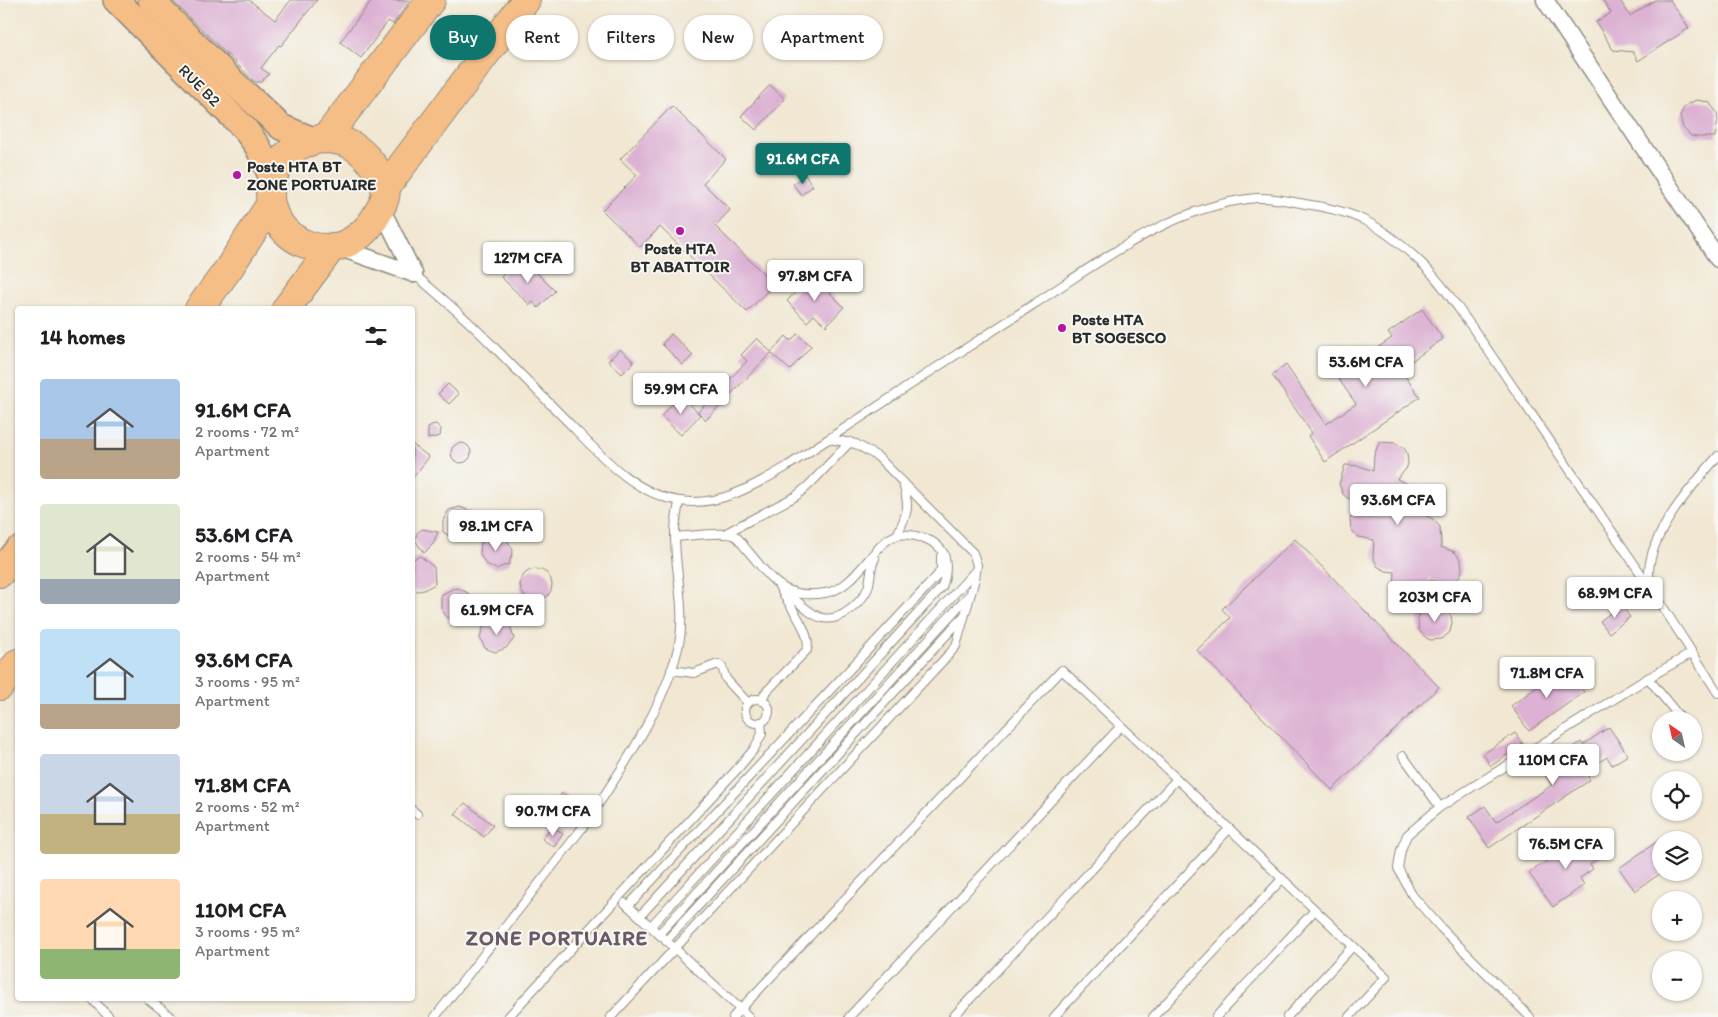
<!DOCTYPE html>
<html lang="en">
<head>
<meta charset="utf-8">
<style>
	body { margin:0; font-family:Itim,sans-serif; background:#f6f6f6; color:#202124; height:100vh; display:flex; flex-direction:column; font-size:19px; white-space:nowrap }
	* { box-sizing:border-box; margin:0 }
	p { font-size:16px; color:#757577 }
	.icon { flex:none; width:28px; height:28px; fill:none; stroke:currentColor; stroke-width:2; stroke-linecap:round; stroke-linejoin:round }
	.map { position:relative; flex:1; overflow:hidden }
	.sheet { position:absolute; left:15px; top:306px; width:400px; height:695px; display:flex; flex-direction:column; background:#fff; border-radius:5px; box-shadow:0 1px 4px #0004 }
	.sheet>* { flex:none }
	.guide { position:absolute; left:430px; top:15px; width:475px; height:45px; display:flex; gap:10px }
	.needle { width:32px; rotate:326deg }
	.fabs { position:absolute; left:1652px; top:711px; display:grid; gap:10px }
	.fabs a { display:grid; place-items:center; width:50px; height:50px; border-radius:50%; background:#fff; box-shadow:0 1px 4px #0004; font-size:25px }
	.price { position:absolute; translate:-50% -42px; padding:0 11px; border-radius:5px; background:#fff; color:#222; font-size:16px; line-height:32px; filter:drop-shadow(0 1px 2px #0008) }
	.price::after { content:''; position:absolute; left:50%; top:30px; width:15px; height:11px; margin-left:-8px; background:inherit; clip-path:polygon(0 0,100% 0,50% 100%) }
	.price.current { background:#0f766e; color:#fff }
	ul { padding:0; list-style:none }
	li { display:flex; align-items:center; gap:15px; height:125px; padding:0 25px }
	li span { display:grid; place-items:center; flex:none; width:140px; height:100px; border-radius:5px; color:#555 }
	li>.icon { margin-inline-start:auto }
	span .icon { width:60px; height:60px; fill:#fffc; stroke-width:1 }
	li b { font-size:21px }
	h2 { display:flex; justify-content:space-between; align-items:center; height:60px; padding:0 25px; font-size:21px }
	.tag { padding:0 18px; border-radius:22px; background:#fff; box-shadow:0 1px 4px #0004; font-size:18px; line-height:45px }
	.tag.current { background:#0f766e; color:#fff }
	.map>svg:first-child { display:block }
</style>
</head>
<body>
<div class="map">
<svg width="1718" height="1017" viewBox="0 0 1718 1017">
	<rect width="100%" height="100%" fill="#f6f6f2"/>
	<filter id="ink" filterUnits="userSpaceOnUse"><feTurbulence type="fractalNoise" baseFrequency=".02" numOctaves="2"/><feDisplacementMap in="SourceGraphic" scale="10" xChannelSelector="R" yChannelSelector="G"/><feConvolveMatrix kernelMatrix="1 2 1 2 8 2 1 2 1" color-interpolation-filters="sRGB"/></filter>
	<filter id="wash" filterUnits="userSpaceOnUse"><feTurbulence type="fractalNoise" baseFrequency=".0096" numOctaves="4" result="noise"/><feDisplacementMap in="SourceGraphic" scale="20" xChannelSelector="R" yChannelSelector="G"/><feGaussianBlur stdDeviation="1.12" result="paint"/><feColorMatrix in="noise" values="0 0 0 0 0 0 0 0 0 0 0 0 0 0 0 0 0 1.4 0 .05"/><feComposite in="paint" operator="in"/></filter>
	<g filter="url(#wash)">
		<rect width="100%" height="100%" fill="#f1e7d2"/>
		<g id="blocks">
			<g fill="#dcb1d3">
				<path d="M 172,0 L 249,0 L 275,20 L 291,0 L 317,0 L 281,46 L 279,45 L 261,68 L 269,74 L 261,82 L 255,82 Z"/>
				<path d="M 372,0 L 410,1 L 393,24 L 388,21 L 361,58 L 340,42 Z"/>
				<path d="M 1603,0 L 1620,0 L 1630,16 L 1655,0 L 1670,0 L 1689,28 L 1638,61 L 1633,52 L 1613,50 L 1596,22 L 1611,13 Z"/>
				<path d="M 770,85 L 785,99 L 756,130 L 741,116 Z"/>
				<path d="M 1696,100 L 1709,102 L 1717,113 L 1718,120 L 1715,137 L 1697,137 L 1691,136 L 1683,128 L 1680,116 L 1682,111 L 1685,106 Z"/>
				<path d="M 672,106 L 726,159 L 703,183 L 730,210 L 715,226 L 774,284 L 747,312 L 660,227 L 640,247 L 602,210 L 637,175 L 620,159 Z"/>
				<path d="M 805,175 L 813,186 L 801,195 L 793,184 Z"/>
				<path d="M 524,260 L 555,291 L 538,308 L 533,302 L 530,305 L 501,277 L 513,265 L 516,268 Z"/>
				<path d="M 812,275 L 844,307 L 826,326 L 814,315 L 807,322 L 787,301 Z"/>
				<path d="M 1422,309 L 1443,339 L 1400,369 L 1420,397 L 1325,462 L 1308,436 L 1312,433 L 1272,375 L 1286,365 L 1326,424 L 1356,404 L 1336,375 L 1392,338 L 1388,333 Z"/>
				<path d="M 671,334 L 693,355 L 683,365 L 662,344 Z"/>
				<path d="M 797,334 L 811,346 L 790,370 L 771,353 L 706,420 L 698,412 L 747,361 L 741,355 L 757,338 L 771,352 L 786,336 L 791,341 Z"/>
				<path d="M 620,349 L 634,362 L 622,374 L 608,361 Z"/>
				<path d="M 448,384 L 459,394 L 449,404 L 438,394 Z"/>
				<path d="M 681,395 L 700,415 L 681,435 L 661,416 Z"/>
				<path d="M 436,424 L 441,429 L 440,436 L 428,439 L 428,428 L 431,425 Z"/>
				<path d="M 1379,442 L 1395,443 L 1404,448 L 1407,453 L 1408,464 L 1406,469 L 1397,479 L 1417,489 L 1421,499 L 1420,513 L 1433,519 L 1440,527 L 1441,547 L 1455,552 L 1461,560 L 1462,571 L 1460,576 L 1452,583 L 1441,584 L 1429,579 L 1428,593 L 1422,607 L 1407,606 L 1398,600 L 1394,590 L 1395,572 L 1386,571 L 1377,566 L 1373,556 L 1374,540 L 1358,537 L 1351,529 L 1350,519 L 1361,503 L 1347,498 L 1343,494 L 1339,484 L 1345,465 L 1360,466 L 1373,471 L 1374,456 Z"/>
				<circle cx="461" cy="453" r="10"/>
				<path d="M 412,444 L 429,457 L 412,479 Z"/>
				<path d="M 460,507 L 470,511 L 475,521 L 474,533 L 458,539 L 453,538 L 443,532 L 443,520 L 449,510 Z"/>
				<path d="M 422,529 L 438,532 L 433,544 L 424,553 L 415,540 L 417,533 Z"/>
				<path d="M 497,536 L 507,540 L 513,550 L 509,564 L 496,569 L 486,564 L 480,555 L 481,543 L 492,537 Z"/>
				<path d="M 1295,539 L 1439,687 L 1332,790 L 1197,650 L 1230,618 L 1222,609 Z"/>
				<path d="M 420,556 L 434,567 L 435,584 L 424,590 L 419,591 L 412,590 L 412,560 Z"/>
				<circle cx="536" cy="585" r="16"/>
				<path d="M 458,588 L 468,593 L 473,602 L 470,616 L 456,621 L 446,617 L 441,607 L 441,595 L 452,589 Z"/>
				<path d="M 1423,605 L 1444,608 L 1451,616 L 1452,622 L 1450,632 L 1442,639 L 1431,640 L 1426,638 L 1419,630 L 1418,619 Z"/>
				<path d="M 1621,605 L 1630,617 L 1609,633 L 1600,621 Z"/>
				<path d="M 497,619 L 507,624 L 511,628 L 514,639 L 506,648 L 495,652 L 485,648 L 480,638 L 484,624 Z"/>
				<path d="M 1565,666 L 1584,692 L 1529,731 L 1511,706 Z"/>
				<path d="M 1609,727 L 1628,755 L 1612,765 L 1607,757 L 1585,772 L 1590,780 L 1489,848 L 1469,817 L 1485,806 L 1496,822 L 1552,785 L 1541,769 L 1581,742 L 1583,745 Z"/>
				<path d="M 1515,733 L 1523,744 L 1491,766 L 1483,754 Z"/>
				<path d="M 562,793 L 574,801 L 562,819 L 550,810 Z"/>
				<path d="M 465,803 L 493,825 L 484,837 L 455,814 Z"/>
				<path d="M 552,826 L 563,834 L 554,847 L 542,839 Z"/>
				<path d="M 1588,833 L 1603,855 L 1590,864 L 1593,869 L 1580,878 L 1584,885 L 1553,907 L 1529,873 Z"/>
				<path d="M 1661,839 L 1661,873 L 1635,891 L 1619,868 Z"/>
			</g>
		</g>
	</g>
	<g filter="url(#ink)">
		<use href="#blocks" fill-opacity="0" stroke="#8e897e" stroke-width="1"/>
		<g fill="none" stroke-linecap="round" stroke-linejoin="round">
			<g stroke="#8e897e" stroke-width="10">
				<g id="lane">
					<path d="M 414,274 C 440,296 466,318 490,343 C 515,368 539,393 564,418 C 597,451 632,494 680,501 C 718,507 754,486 786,467 C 867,413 949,359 1031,306 C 1100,262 1171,206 1256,198 C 1272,197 1289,201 1305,204 C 1355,211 1379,224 1416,258 C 1438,277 1455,304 1472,327 L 1652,590 L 1718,693"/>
					<path d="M 726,533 L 796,496 L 809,485 L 850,442"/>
					<path d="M 897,535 C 908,512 910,508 903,483"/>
					<path d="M 1651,588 C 1651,583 1649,577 1649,572 C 1650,532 1693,485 1718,456"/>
					<path d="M 788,593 C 809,611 823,631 851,609 C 857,604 865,596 868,588 C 871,578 870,568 875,558"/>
					<path d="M 671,670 L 694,673 L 718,664 L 722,667 L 726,679 L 748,703"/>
					<path d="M 1648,678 L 1682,720"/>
					<circle cx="757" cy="711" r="12"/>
					<path d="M 762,701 L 765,693 L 807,650 C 813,633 786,602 779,586"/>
					<path d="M 1403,756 L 1440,807"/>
					<path d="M 412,810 L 417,814"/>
					<path d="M 625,903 L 662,937"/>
					<path d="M 628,906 L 937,576 L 941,569 L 941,556"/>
					<path d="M 640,916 L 942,587 C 946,576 948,566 944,554 C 940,546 932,541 924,538 C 915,536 907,533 898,535 C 874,540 858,588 825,593 C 782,600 772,579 748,551 C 744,547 740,539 735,536 C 727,531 688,536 675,537"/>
					<path d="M 651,926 L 976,570"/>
					<path d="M 659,934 L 970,594"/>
					<path d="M 666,941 L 962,618"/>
					<path d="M 671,945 L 749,1017"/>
					<path d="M 92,999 L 109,1017"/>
					<path d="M 148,999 L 171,1017"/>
					<path d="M 435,1017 L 583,827 C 618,776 670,699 680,638 C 685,603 674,566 675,531 C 675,521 678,511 679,501"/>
					<path d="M 508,1017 L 740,766 L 754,749 L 762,734 L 761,722"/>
					<path d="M 611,1017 L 951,652 L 956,646 L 975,579 L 977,565 L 973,553 L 878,457 L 856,444 L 829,439"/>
					<path d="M 733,1017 L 1062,670 L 1386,977 L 1349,1017"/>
					<path d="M 849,1017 L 1121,726"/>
					<path d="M 953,1017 L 1177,779"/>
					<path d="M 1054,1017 L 1229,829"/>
					<path d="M 1153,1017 L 1282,879"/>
					<path d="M 1216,1017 L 1315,910"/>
					<path d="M 1287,1017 L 1353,946"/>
					<path d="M 1530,1017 L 1441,928 L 1412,895 L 1398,868 L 1401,850 L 1407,835 L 1440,807 L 1648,678 L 1692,653"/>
				</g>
			</g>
			<g stroke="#8e897e" stroke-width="19">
				<g id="street">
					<path d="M 1545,0 L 1718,259"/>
					<path d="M 381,208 L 414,274"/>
					<path d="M 338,247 L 414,274"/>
				</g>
			</g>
			<g stroke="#8e897e" stroke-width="28">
				<g id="primary">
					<path d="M 116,0 L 245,129 L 258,147 L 272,178"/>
					<path d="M 151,0 L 232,81 L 281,127 L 313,140"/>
				</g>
			</g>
			<g stroke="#8e897e" stroke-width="30">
				<g id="highway">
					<path d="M 320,139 C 331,139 343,140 353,146 C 366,154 380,172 385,187 C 387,194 384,203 380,209 C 374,221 365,233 353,240 C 326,257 290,245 276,218 C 269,204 268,188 274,174 C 284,152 297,144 320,139 Z"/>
					<path d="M 325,139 L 431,0"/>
					<path d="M 385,188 L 526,0"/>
					<path d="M 199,309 L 229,268 L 270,205"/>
					<path d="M 286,309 L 332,247"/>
					<path d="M 0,573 L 18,551"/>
					<path d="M 0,686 L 18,663"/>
				</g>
			</g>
			<use href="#lane" stroke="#fff" stroke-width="8"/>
			<use href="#street" stroke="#fff" stroke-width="16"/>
			<use href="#primary" stroke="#f6be87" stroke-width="25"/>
			<use href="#highway" stroke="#f6be87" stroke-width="28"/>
		</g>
	</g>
	<g fill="#b5179e" stroke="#f6f6f2" stroke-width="2">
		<circle cx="237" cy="175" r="5"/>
		<circle cx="680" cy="231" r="5"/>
		<circle cx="1062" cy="328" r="5"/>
	</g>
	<g text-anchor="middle" stroke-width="4" stroke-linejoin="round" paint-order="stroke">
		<g font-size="16" fill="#2b2b2b" stroke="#f6f6f2">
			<text transform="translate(200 85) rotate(45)" y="6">RUE B2</text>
		</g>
		<g font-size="16" font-weight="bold" fill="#2b2b2b" stroke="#f6f6f2" text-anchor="start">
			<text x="247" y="172">Poste HTA BT<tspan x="247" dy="18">ZONE PORTUAIRE</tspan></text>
			<text x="680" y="254" text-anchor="middle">Poste HTA<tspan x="680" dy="18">BT ABATTOIR</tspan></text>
			<text x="1072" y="325">Poste HTA<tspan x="1072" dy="18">BT SOGESCO</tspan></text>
		</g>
		<g font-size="21" font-weight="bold" letter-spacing="1" fill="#695a66" stroke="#f6f6f2">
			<text x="557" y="945">ZONE PORTUAIRE</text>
		</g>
	</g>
</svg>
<div class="fabs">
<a><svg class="needle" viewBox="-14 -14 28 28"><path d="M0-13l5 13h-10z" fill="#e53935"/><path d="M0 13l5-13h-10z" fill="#757577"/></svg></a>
<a><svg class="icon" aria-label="locate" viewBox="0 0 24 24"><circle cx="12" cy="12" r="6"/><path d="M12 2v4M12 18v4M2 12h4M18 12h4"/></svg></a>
<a><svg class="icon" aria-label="layers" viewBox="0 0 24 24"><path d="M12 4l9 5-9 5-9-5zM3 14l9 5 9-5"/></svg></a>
<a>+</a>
<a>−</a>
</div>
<b class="price current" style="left:803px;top:185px">91.6M CFA</b>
<b class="price" style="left:528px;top:284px">127M CFA</b>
<b class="price" style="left:815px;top:302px">97.8M CFA</b>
<b class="price" style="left:1366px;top:388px">53.6M CFA</b>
<b class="price" style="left:681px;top:415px">59.9M CFA</b>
<b class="price" style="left:1398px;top:526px">93.6M CFA</b>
<b class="price" style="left:496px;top:552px">98.1M CFA</b>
<b class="price" style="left:1615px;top:619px">68.9M CFA</b>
<b class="price" style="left:1435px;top:623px">203M CFA</b>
<b class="price" style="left:497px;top:636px">61.9M CFA</b>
<b class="price" style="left:1547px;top:699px">71.8M CFA</b>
<b class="price" style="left:1553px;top:786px">110M CFA</b>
<b class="price" style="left:553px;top:837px">90.7M CFA</b>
<b class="price" style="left:1566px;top:870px">76.5M CFA</b>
<div class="guide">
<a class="tag current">Buy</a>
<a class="tag">Rent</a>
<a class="tag">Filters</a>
<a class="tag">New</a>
<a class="tag">Apartment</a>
</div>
<section class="sheet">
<h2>14 homes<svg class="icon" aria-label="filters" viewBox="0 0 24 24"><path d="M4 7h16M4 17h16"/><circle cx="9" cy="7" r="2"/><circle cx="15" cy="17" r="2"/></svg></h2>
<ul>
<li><span style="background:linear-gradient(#a9c7e8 60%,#b9a48a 0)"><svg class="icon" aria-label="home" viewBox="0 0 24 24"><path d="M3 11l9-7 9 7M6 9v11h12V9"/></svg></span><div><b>91.6M CFA</b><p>2 rooms · 72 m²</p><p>Apartment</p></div></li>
<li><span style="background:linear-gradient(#dfe7d0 75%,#9aa5b1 0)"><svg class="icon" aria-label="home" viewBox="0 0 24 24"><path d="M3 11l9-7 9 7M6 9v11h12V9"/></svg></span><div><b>53.6M CFA</b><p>2 rooms · 54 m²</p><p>Apartment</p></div></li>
<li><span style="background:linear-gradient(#bfe0f5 75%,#b9a48a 0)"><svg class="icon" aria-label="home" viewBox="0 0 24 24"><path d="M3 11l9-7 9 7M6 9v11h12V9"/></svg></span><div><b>93.6M CFA</b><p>3 rooms · 95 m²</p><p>Apartment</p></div></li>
<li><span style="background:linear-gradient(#c9d6e8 60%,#c2b280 0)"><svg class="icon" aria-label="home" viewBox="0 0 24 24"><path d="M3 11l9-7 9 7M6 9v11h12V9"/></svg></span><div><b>71.8M CFA</b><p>2 rooms · 52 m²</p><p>Apartment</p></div></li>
<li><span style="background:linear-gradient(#ffd9b3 70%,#8fb573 0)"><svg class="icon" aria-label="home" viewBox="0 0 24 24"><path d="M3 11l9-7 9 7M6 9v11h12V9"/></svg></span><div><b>110M CFA</b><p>3 rooms · 95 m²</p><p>Apartment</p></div></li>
</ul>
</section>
</div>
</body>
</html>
